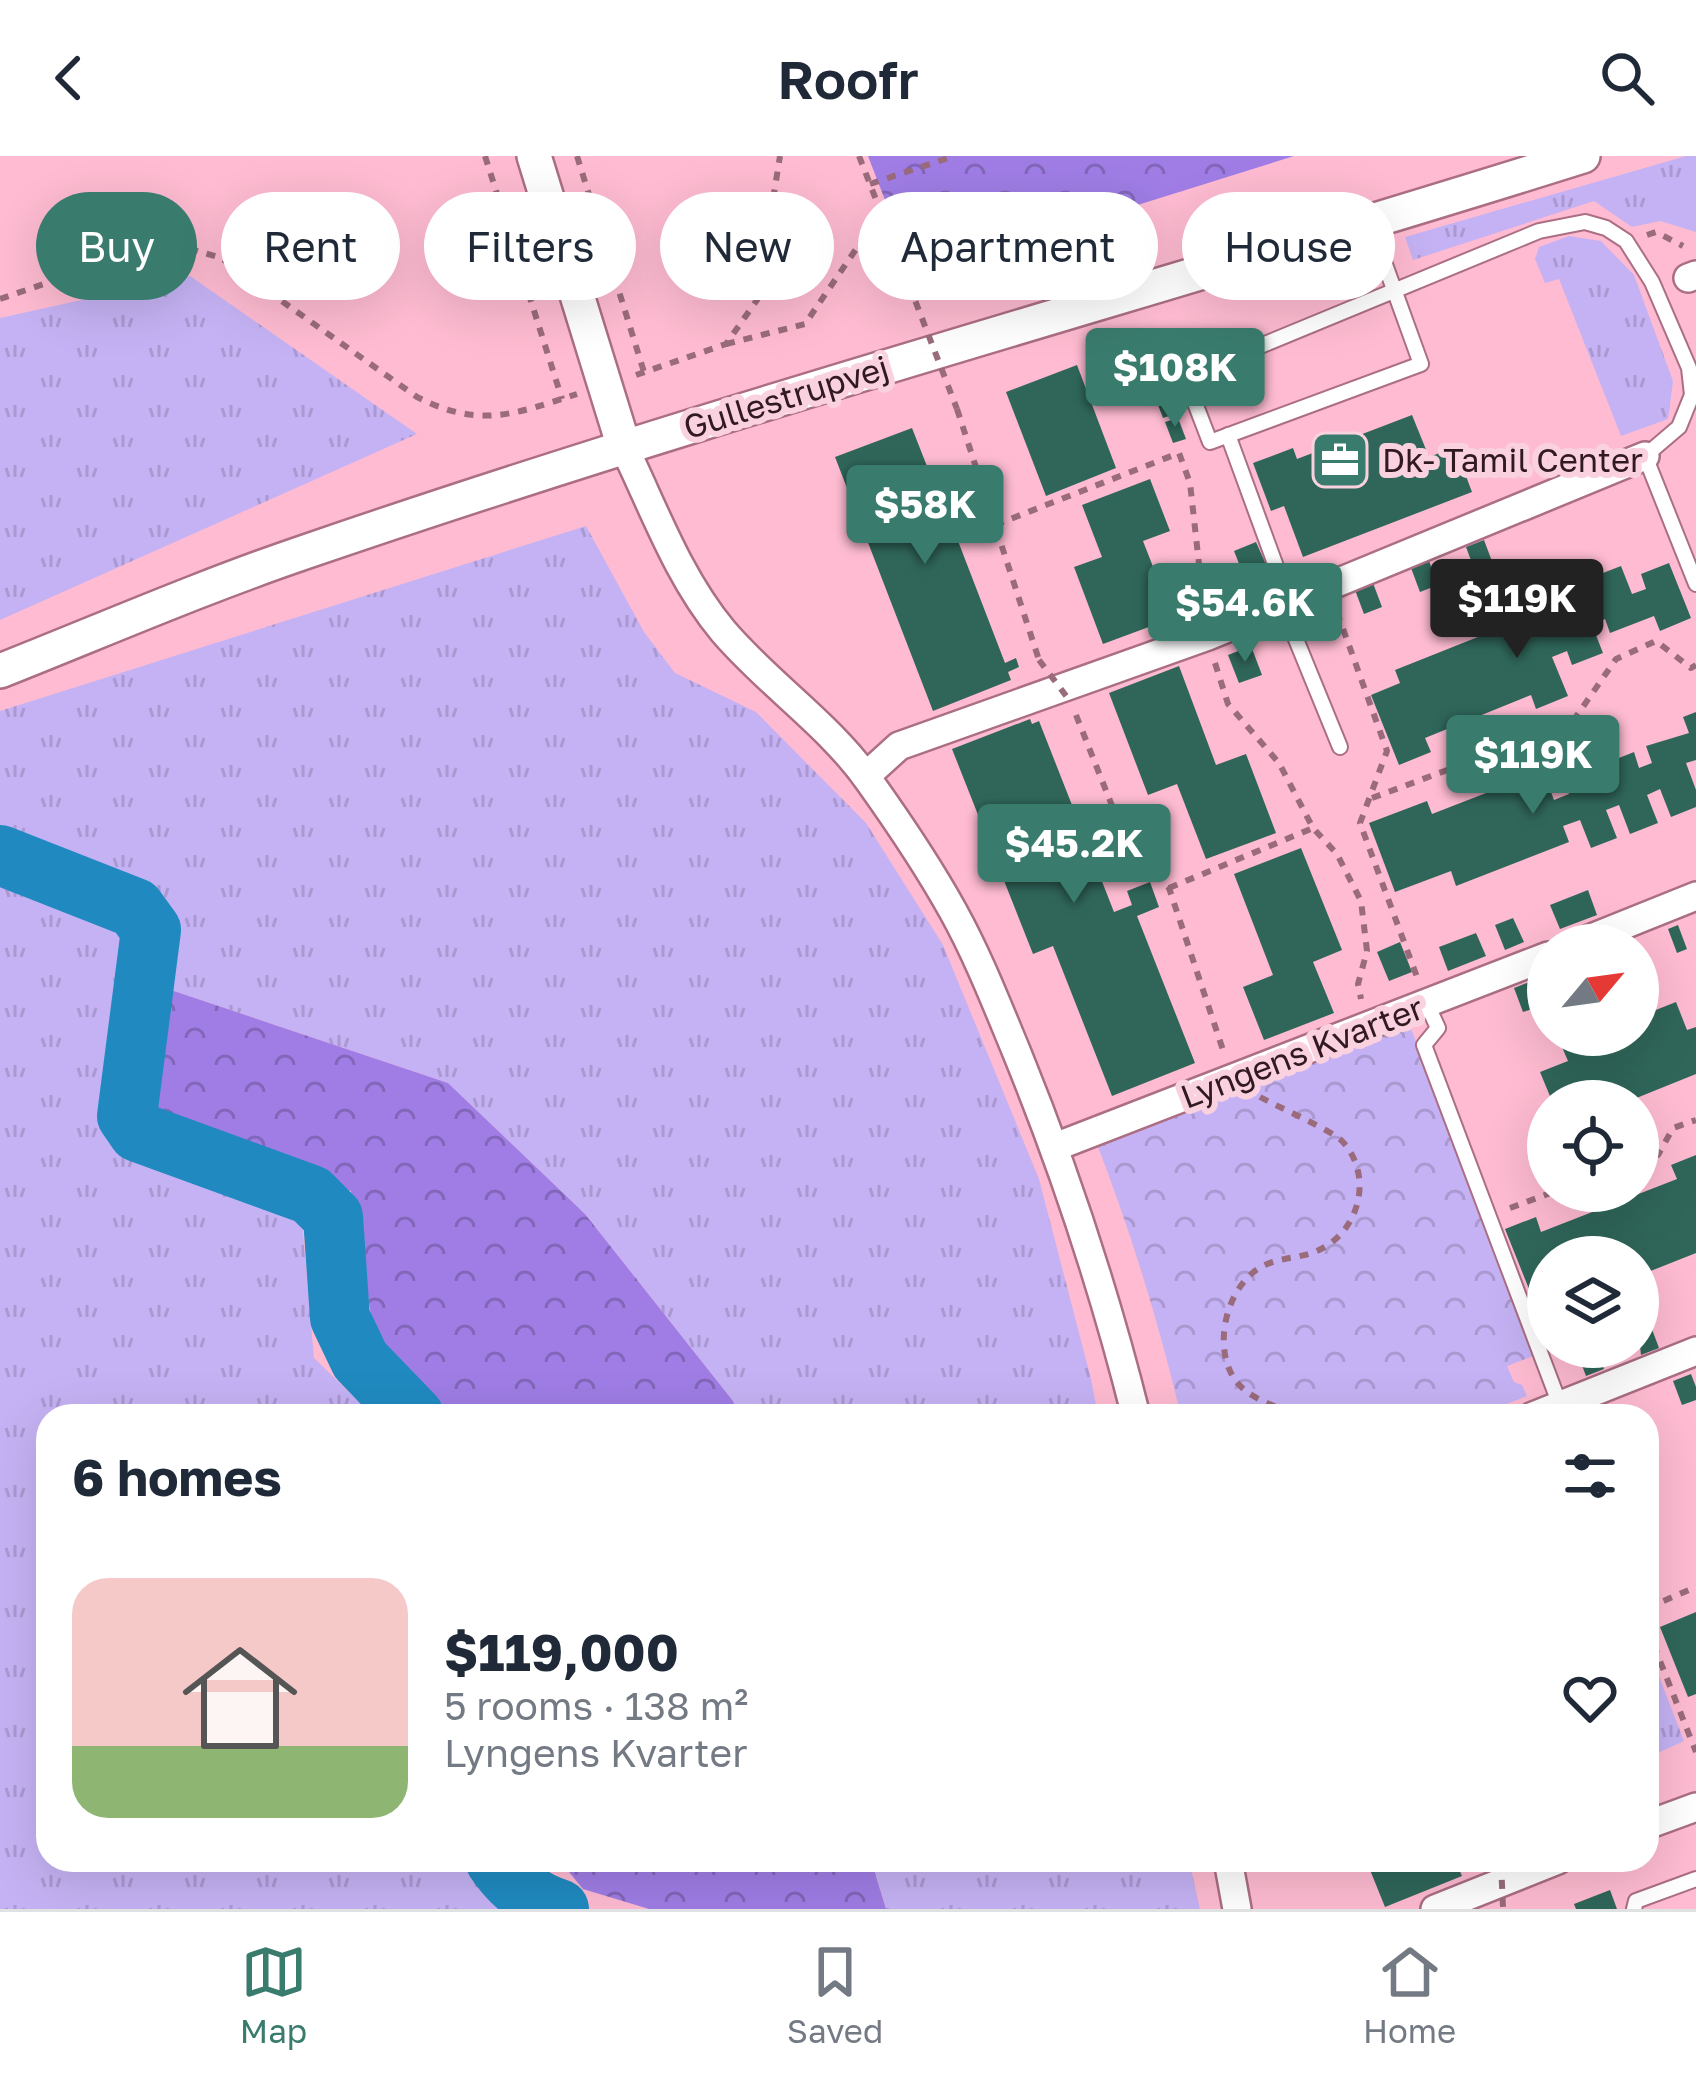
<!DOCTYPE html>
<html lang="en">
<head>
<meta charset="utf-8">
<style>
	body { margin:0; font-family:"Golos Text",sans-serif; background:#f6f6f7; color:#1f2937; height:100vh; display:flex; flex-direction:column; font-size:45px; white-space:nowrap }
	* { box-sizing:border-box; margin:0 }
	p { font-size:39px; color:#747a83 }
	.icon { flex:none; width:66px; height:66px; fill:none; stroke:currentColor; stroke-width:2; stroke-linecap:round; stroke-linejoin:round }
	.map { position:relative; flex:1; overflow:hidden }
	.drawer { position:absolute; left:36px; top:1248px; width:1623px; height:468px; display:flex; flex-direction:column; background:#fff; border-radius:36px; box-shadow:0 12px 48px #0002 }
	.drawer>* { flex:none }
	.top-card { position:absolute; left:36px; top:36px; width:1626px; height:108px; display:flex; gap:24px }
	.needle { width:78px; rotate:61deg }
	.fabs { position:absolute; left:1527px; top:768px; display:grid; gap:24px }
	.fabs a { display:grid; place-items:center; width:132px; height:132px; border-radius:50%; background:#fff; box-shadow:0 12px 48px #0002; font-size:60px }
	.price { position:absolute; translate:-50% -102px; padding:0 27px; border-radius:12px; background:#397b6d; color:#fff; font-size:39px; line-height:78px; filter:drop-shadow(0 3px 6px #0008) }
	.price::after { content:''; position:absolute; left:50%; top:72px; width:36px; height:27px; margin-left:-18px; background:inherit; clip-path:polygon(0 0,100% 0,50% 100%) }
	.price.current { background:#222; color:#fff }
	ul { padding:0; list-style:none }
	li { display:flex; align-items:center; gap:36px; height:300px; padding:0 36px }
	li span { display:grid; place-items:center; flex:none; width:336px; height:240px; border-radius:36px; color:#555 }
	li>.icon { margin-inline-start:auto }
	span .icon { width:144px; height:144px; fill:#fffc; stroke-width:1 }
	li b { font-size:51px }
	h2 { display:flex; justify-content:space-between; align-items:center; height:144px; padding:0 36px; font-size:51px }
	.tag { padding:0 42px; border-radius:54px; background:#fff; box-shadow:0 12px 48px #0002; font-size:42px; line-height:108px }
	.tag.current { background:#397b6d; color:#fff }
	header { display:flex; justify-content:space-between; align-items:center; height:156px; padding:0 36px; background:#fff; font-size:54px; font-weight:600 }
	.dock { display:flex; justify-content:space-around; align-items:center; height:168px; border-top:3px solid #e0e1e3; background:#fff; font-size:33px; color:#747a83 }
	.dock a { display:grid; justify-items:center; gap:6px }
	.dock .current { color:#397b6d }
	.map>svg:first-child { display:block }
</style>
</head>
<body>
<header><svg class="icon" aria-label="back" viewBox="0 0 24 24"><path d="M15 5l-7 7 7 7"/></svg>Roofr<svg class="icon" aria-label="search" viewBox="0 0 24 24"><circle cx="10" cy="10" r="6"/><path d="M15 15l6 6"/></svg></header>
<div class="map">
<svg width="1696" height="1753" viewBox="0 0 1696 1753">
	<defs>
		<pattern id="grass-tufts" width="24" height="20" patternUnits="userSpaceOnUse" patternTransform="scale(3)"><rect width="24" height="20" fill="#c5b2f4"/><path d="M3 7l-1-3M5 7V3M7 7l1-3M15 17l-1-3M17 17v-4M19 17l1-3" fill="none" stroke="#aa98d1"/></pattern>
		<pattern id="forest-crowns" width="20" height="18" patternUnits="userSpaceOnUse" patternTransform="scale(3)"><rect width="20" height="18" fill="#9f7de5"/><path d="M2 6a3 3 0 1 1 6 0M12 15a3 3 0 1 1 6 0" fill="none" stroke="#8266b9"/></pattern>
		<pattern id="park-crowns" width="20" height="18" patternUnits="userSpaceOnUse" patternTransform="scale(3)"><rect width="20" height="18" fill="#c5b2f4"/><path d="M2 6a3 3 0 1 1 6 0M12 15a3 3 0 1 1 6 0" fill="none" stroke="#aa98d1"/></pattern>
	</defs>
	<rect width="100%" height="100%" fill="#febbd1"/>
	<g fill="url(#grass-tufts)">
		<path d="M 1686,0 L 1696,0 L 1696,76 L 1660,65 L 1632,71 L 1594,45 L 1413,104 L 1405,81 Z"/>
		<path d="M 1569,80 L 1601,85 L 1634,119 L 1673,225 L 1668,263 L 1621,280 L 1559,123 L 1545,127 L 1535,103 L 1539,91 Z"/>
		<path d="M 190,120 L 417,278 L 0,464 L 0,162 Z"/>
		<path d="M 586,370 L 644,476 L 675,517 L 756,556 L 866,667 L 943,789 L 1039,1023 L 1091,1223 L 1098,1260 L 738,1260 L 733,1245 L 585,1058 L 448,927 L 153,828 L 162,772 L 146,745 L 0,686 L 0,555 Z"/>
		<path d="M 0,712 L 128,770 L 108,986 L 302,1064 L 314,1202 L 374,1260 L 48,1260 L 48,1704 L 458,1704 L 511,1753 L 0,1753 Z"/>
		<path d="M 1647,1489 L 1684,1585 L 1647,1602 Z"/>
		<path d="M 871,1704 L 1189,1704 L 1200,1753 L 886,1753 Z"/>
	</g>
	<g fill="url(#forest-crowns)">
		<path d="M 868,0 L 1294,0 L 914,119 Z"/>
		<path d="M 153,828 L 448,927 L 585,1058 L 733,1245 L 738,1260 L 447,1260 L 376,1191 L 351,1035 L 142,962 Z"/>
		<path d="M 559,1704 L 871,1704 L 886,1753 L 649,1753 L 583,1733 Z"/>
	</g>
	<path fill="url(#park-crowns)" d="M 1410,870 L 1536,1199 L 1507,1210 L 1514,1226 L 1522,1229 L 1527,1240 L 1475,1260 L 1181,1260 C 1159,1168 1132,1079 1098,991 Z"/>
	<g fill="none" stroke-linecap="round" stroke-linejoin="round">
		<g stroke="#208ac0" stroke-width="60">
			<path d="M 0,699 L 135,752 L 151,774 L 127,960 L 138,976 L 311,1039 L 333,1061 L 340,1162 L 360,1204 L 414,1260"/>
			<path d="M 495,1704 C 511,1728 532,1745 559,1753"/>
		</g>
	</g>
	<g fill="#30665a">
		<path d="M 1149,185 L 1156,206 L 1143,211 L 1136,190 Z"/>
		<path d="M 1077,209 L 1116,312 L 1046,340 L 1006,236 Z"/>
		<path d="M 1159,211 L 1166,232 L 1153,237 L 1145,216 Z"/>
		<path d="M 1168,236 L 1175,258 L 1163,262 L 1155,241 Z"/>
		<path d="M 1412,259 L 1429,301 L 1455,291 L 1472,336 L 1303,401 L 1284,350 L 1271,355 L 1253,307 L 1293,292 L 1297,303 Z"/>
		<path d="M 1178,262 L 1186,283 L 1173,287 L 1165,266 Z"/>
		<path d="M 912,272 L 932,323 L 961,312 L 970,335 L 943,346 L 1005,507 L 1016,502 L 1019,511 L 1008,516 L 1011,524 L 933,555 L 835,301 Z"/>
		<path d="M 1150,323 L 1170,375 L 1143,385 L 1173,462 L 1103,488 L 1074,411 L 1102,401 L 1082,349 Z"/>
		<path d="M 1484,384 L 1493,408 L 1475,415 L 1466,391 Z"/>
		<path d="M 1256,386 L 1269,415 L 1246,425 L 1234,395 Z"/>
		<path d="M 1429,405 L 1438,429 L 1420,436 L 1411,412 Z"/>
		<path d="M 1669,407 L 1691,462 L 1660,475 L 1654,460 L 1610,477 L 1605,463 L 1592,469 L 1603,497 L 1572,509 L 1567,495 L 1552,501 L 1568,540 L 1536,553 L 1531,539 L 1425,582 L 1431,596 L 1399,609 L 1371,539 L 1400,527 L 1395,514 L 1508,469 L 1513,483 L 1558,468 L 1552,454 L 1596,437 L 1590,422 L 1621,410 L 1632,438 L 1646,433 L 1641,418 Z"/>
		<path d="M 1373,427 L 1382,451 L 1364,458 L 1355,434 Z"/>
		<path d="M 1251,490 L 1262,519 L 1239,527 L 1228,499 Z"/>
		<path d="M 1179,510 L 1216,609 L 1246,598 L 1276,677 L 1206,703 L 1177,628 L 1148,639 L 1109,537 Z"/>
		<path d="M 1696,556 L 1696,604 L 1686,607 L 1696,634 L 1696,651 L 1671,661 L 1660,633 L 1647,639 L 1658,667 L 1630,678 L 1619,649 L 1606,654 L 1617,682 L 1591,692 L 1580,664 L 1563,670 L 1569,686 L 1456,730 L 1451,715 L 1395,736 L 1369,667 L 1427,645 L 1432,658 L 1543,615 L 1554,644 L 1569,638 L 1563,623 L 1591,613 L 1597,627 L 1610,622 L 1604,608 L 1634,596 L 1639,612 L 1652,607 L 1646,590 L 1689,577 L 1683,561 Z"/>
		<path d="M 1030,563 L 1032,568 L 1039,565 L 1114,756 L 1132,749 L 1127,735 L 1150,726 L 1159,751 L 1137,760 L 1195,907 L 1112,940 L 1053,790 L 1033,798 L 952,593 Z"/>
		<path d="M 1301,692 L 1342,794 L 1313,806 L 1334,857 L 1264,884 L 1243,831 L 1273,819 L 1234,718 Z"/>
		<path d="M 1588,734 L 1597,759 L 1560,773 L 1550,749 Z"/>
		<path d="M 1513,762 L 1524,786 L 1505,794 L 1495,769 Z"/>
		<path d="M 1678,769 L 1687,793 L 1677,797 L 1668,773 Z"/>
		<path d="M 1476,777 L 1486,800 L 1448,815 L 1439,791 Z"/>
		<path d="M 1400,786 L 1412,816 L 1389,825 L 1377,796 Z"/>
		<path d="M 1537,823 L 1547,848 L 1523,856 L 1514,832 Z"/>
		<path d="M 1676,846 L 1687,874 L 1696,871 L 1696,918 L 1629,945 L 1552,945 L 1540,916 L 1568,905 L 1562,891 L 1591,879 L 1638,879 L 1638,861 Z"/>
		<path d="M 1696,999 L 1696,1097 L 1638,1120 L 1638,1101 L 1548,1101 L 1548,1137 L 1533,1143 L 1505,1073 L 1536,1061 L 1541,1076 L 1677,1023 L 1671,1009 Z"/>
		<path d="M 1650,1168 L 1659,1192 L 1641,1199 L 1638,1172 Z"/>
		<path d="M 1590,1191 L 1596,1191 L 1604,1213 L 1586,1220 L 1577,1196 Z"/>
		<path d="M 1691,1218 L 1696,1231 L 1696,1244 L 1682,1249 L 1673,1225 Z"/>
		<path d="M 1647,1368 L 1655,1371 L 1659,1383 L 1655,1394 L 1647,1397 Z"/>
		<path d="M 1696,1456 L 1696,1538 L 1688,1541 L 1660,1471 Z"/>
		<path d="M 1366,1704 L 1455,1704 L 1462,1720 L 1385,1751 Z"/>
		<path d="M 1610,1734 L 1617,1753 L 1576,1753 L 1574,1748 Z"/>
	</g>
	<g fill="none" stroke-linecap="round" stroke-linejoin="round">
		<g stroke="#ab6e83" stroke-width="18">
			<g id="service">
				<path d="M 1370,67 L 1421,208 L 1210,286 L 1185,221 L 1539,75 L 1585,66 L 1606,72 L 1626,85 L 1652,126 L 1689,212 L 1692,239 L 1679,271 L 1645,300 L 1696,428"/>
				<path d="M 1228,279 L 1289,446"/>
				<path d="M 1282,449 L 1340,591"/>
				<path d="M 1427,848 L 1438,872 L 1424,889 L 1560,1249"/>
				<path d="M 1634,1753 L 1636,1745 L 1696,1723"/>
			</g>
		</g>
		<g stroke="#ab6e83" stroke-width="32">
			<g id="minor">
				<path d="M 1688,122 L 1696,119"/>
				<path d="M 624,291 C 654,353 678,421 723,475 C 768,528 829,568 869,625 C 899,667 928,710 953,755 C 978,800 997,849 1017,897 C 1065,1015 1105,1136 1136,1260"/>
				<path d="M 866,620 L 899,590 L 1208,480 L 1645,300"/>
				<path d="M 1574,789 L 1696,740"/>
				<path d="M 1055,991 L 1548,800"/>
				<path d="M 1533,1260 L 1696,1195"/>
				<path d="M 1647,1669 L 1696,1651"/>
				<path d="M 1228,1704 L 1237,1753"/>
				<path d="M 1435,1753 L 1558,1704"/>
			</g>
		</g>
		<g stroke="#ab6e83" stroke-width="38">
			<g id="tertiary">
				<path d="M 534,0 L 624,291"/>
				<path d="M 0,515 C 101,475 202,431 305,396 C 727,251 1157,134 1583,0"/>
			</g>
		</g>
		<g stroke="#996b7b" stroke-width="6" stroke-dasharray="9 9" stroke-linecap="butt">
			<path d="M 485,0 L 562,243"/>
			<path d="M 577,0 L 644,216"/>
			<path d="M 859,0 L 896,95"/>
			<path d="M 870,28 L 954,0"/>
			<path d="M 1647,79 L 1656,76 L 1683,90"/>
			<path d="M 0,143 L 143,94 L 181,90 L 221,102 L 417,241 C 480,273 514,258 577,238"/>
			<path d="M 726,188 L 805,168 L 867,77 L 886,69"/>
			<path d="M 636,219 L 726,188 L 757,144 L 780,0"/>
			<path d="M 957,253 L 1039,504"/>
			<path d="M 995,369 L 1179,297 L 1190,327 L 1204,453"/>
			<path d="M 1337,456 L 1387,595 L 1360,667 L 1417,821"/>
			<path d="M 1215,507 L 1228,548 L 1279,607 L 1313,672 L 1337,698 L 1361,745 L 1367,795 L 1358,828 L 1361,843"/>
			<path d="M 1076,559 L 1130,695 L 1169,732 L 1223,894"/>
			<path d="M 1372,642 L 1571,568 L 1616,503 L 1656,485 L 1691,512 L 1696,509"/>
			<path d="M 1169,732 L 1313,672"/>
			<path d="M 1260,941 C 1276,950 1331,974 1342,985 C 1374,1019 1360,1075 1319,1094 C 1303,1102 1282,1101 1265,1109 C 1223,1128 1207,1206 1246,1235 C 1260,1246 1281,1252 1297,1260"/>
			<path d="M 1638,1006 L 1658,999 L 1673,972 L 1696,964"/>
			<path d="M 1510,1052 L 1556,1035"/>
			<path d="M 1647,1452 L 1696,1431"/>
			<path d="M 1647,1472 L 1696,1596"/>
		</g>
		<use href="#service" stroke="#fff" stroke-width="14"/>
		<use href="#minor" stroke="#fff" stroke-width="27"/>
		<use href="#tertiary" stroke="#fff" stroke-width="33"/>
		<g stroke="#996b7b" stroke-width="6" stroke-dasharray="9 9" stroke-linecap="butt">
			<path d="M 896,95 L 957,253"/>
			<path d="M 1039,504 L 1070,545"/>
			<path d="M 1501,1706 L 1503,1752"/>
		</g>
	</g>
	<defs>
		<g id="office-square" transform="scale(3)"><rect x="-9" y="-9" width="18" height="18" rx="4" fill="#397b6d" stroke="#fad1de"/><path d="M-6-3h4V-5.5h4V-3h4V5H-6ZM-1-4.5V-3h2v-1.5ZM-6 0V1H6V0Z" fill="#fff"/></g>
	</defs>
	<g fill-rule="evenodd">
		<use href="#office-square" x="1340" y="304"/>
	</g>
	<g text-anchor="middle" stroke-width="12" stroke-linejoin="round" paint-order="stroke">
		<g font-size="33" fill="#311922" stroke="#fad1de">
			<text transform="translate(786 241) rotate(-17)" y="12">Gullestrupvej</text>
			<text transform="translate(1302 896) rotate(-21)" y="12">Lyngens Kvarter</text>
		</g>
		<g font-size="33" fill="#311922" stroke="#fad1de" text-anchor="start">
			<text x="1382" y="316">Dk- Tamil Center</text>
		</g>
	</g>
</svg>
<div class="fabs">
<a><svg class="needle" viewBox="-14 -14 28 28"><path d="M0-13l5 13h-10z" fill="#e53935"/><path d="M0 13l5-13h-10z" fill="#747a83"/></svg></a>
<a><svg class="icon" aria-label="locate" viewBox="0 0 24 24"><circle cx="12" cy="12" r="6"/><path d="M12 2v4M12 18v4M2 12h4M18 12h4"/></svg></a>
<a><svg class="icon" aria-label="layers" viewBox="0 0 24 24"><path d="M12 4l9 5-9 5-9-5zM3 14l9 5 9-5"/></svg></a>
</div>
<b class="price" style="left:1175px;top:274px">$108K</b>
<b class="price" style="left:925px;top:411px">$58K</b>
<b class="price current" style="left:1517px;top:505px">$119K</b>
<b class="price" style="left:1245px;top:509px">$54.6K</b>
<b class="price" style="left:1533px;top:661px">$119K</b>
<b class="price" style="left:1074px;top:750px">$45.2K</b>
<div class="top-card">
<a class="tag current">Buy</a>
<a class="tag">Rent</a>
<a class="tag">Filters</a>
<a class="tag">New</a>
<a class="tag">Apartment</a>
<a class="tag">House</a>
</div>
<section class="drawer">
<h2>6 homes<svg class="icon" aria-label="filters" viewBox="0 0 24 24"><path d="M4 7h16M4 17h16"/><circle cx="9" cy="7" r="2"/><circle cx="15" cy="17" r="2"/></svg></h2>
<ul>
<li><span style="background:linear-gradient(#f6c9c9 70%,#8fb573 0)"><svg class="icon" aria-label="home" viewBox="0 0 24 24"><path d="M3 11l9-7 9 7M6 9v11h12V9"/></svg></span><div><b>$119,000</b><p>5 rooms · 138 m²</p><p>Lyngens Kvarter</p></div><svg class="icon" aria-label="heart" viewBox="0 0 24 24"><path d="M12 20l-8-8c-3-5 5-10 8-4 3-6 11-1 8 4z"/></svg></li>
</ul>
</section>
</div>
<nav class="dock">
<a class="current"><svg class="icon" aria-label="map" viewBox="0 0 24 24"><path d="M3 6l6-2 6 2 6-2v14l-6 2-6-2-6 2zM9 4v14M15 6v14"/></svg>Map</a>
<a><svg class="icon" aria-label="saved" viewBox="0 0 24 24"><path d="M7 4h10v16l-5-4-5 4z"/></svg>Saved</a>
<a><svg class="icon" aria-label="home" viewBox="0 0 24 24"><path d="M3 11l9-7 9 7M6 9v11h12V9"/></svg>Home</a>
</nav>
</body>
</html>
